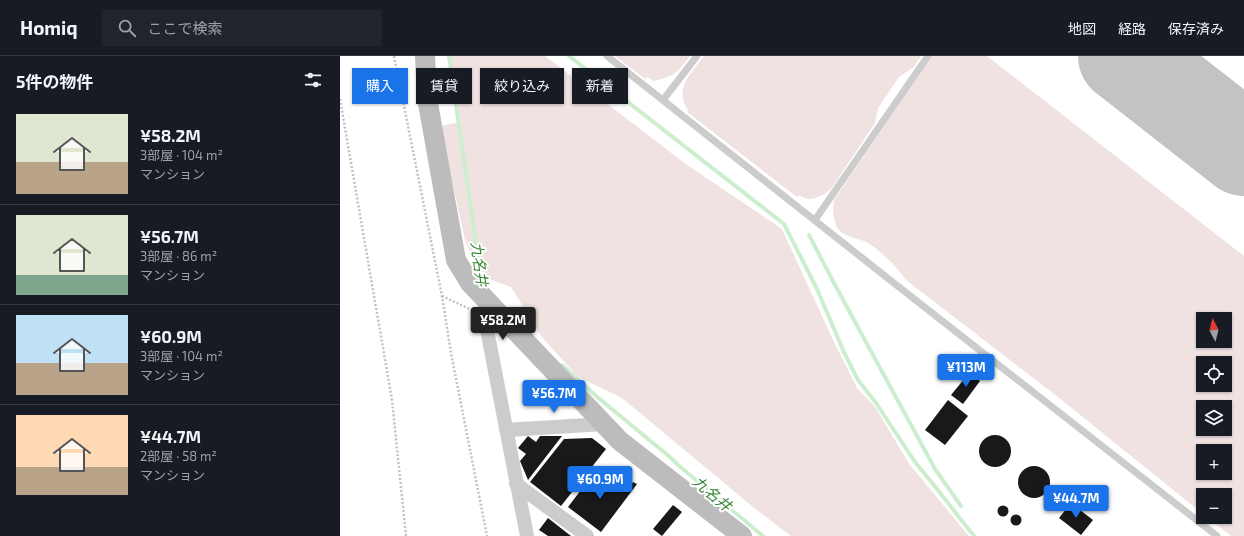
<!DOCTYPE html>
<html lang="ja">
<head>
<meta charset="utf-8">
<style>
	body { margin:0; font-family:"Exo 2","Noto Sans JP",sans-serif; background:#20242c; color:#f1f3f6; height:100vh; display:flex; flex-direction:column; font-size:15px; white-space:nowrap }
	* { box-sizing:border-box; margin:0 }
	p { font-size:13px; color:#9ea1a6 }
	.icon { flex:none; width:22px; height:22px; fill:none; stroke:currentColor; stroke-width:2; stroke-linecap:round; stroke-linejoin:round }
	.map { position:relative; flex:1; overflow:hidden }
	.sheet { display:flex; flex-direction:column; background:#171b24; width:340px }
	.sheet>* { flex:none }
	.hud { position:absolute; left:12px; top:12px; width:380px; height:36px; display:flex; gap:8px }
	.needle { width:26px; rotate:353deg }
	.fabs { position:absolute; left:856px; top:256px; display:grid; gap:8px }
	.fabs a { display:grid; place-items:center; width:36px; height:36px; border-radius:0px; background:#171b24; box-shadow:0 1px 3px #0004; font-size:20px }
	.price { position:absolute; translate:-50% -34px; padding:0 9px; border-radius:4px; background:#1a73e8; color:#fff; font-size:13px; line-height:26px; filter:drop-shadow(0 1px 2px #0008) }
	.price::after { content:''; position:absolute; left:50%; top:24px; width:12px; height:9px; margin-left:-6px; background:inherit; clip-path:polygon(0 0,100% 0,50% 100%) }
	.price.active { background:#222; color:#fff }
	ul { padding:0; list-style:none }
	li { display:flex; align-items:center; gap:12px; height:100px; padding:0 16px }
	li+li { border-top:1px solid #363941 }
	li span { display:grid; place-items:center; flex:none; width:112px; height:80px; border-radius:0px; color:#555 }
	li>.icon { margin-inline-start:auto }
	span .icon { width:48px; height:48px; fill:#fffc; stroke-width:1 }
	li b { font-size:17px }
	h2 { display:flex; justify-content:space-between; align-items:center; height:48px; padding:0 16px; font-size:17px }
	.tag { padding:0 14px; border-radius:0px; background:#171b24; box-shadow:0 1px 3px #0004; font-size:14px; line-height:36px }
	.tag.active { background:#1a73e8; color:#fff }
	header { display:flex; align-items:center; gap:24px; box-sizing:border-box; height:56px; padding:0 20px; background:#171b24; border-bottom:1px solid #363941 }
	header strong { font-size:19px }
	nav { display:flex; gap:22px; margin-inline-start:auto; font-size:14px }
	.search { width:280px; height:36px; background:#20242c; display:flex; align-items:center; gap:10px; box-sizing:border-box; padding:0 14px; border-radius:0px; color:#9ea1a6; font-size:15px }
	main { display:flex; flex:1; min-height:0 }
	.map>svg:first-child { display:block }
</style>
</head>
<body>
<header>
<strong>Homiq</strong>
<div class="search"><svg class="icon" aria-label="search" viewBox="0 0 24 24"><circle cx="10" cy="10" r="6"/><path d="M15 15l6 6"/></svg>ここで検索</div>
<nav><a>地図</a><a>経路</a><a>保存済み</a></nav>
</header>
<main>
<section class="sheet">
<h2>5件の物件<svg class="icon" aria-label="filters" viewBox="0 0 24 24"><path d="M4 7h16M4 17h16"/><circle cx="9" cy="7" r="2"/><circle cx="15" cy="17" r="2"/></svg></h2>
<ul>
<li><span style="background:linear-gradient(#dfe7d0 60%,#b9a48a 0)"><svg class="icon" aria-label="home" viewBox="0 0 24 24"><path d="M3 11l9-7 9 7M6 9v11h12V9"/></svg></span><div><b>¥58.2M</b><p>3部屋 · 104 m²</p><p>マンション</p></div></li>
<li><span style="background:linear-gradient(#dfe7d0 75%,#7fa58c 0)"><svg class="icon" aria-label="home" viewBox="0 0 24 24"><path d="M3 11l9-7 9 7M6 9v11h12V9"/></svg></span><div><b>¥56.7M</b><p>3部屋 · 86 m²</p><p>マンション</p></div></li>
<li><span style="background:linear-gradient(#bfe0f5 60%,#b9a48a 0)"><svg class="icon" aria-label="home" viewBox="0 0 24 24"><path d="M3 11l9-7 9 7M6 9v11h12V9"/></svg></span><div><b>¥60.9M</b><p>3部屋 · 104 m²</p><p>マンション</p></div></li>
<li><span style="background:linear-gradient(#ffd9b3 65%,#b9a48a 0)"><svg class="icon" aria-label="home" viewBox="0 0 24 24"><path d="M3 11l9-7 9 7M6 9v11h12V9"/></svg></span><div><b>¥44.7M</b><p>2部屋 · 58 m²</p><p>マンション</p></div></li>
</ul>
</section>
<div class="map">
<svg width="904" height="480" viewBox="0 0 904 480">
	<rect width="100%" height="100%" fill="#fff"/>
	<g fill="#efe2e1" fill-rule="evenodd">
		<path d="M 107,0 L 205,0 L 347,109 L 442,173 L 494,286 L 517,332 L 535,351 L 570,409 L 629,480 L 451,480 L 413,451 L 282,342 L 237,320 L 202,281 L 171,231 L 149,223 L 134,205 L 125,184 L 100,70 L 121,66 Z"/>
		<path d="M 275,0 L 350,0 C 336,18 336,19 314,25 L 307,21 L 305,23 Z"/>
		<path d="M 364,0 L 581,0 L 574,11 L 559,21 L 538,52 L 535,67 L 491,133 C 482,140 470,148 459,139 L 457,141 L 347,56 L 348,54 C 333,33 352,16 364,0 Z"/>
		<path d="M 592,0 L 647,0 L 904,200 L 904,480 L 891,480 L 867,461 L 885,461 L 885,439 L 863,439 L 863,458 L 718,341 L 566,224 C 557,211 541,195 528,187 C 521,183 511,182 504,178 C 493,172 492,155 494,144 ZM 863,263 L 885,263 L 885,285 L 863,285 ZM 863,307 L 885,307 L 885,329 L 863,329 ZM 863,351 L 885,351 L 885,373 L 863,373 ZM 863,395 L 885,395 L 885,417 L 863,417 Z"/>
	</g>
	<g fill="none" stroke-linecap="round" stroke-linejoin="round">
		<g stroke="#cdeece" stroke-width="4">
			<path d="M 109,0 L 142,229"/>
			<path d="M 229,0 L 444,168 L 477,233 L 503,294 L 518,324 L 536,347 L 575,406 L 593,428 L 634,480"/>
			<path d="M 469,179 L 495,229 L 595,413 L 621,450"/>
			<path d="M 222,309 L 256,340 L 330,401 L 338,409 L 423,480"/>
		</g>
		<path stroke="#c3c3c3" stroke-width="94" d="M 785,0 L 904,93"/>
	</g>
	<g fill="#191919">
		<path d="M 629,317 L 640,325 L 623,348 L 611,339 Z"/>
		<path d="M 608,344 L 628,360 L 605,389 L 585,374 Z"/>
		<circle cx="655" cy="395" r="16"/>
		<path d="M 188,380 L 196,386 L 200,380 L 222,380 L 188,424 L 180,405 L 186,398 L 178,392 Z"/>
		<path d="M 252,382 L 266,393 L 221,450 L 190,426 L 224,383 Z"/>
		<circle cx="694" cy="426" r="16"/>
		<path d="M 257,413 L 287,435 L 293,426 L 297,428 L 261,476 L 228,451 Z"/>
		<path d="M 731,447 L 753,464 L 741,479 L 719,462 Z"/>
		<path d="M 333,449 L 342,456 L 322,480 L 313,473 Z"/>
		<circle cx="663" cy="455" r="5.5"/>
		<circle cx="676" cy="464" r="5.5"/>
		<path d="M 208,462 L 231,480 L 208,480 L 199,474 Z"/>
	</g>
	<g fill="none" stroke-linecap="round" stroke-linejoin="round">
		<g stroke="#c2c2c2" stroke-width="2.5" stroke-dasharray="2 2" stroke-linecap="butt">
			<path d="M 54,0 L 102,240 L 111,297 L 147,480"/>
			<path d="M 0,43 L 52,344 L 66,480"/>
			<path d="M 102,240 L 132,254"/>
		</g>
		<g stroke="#ccc" stroke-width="7">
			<path d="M 267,0 L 550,224 L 877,480"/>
			<path d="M 323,44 L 357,0"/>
			<path d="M 475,164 L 588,0"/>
		</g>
		<g stroke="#ccc" stroke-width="14">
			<path d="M 160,258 L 147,274 L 187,480"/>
			<path d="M 166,374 L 264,368"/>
			<path d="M 176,428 L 247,480"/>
		</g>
		<path stroke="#bcbcbc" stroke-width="20" d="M 85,0 L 87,42 L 116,204 L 130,227 L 280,385 L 402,480"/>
	</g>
	<g text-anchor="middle" stroke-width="4" stroke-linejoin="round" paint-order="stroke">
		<g font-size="15" font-style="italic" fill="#368436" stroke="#fff">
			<text transform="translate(139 208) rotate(82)" y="5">九名井</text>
			<text transform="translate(372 438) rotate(40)" y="5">九名井</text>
		</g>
	</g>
</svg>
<div class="fabs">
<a><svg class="needle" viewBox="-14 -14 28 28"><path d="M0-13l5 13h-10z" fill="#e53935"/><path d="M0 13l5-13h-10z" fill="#9ea1a6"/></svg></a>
<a><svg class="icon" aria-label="locate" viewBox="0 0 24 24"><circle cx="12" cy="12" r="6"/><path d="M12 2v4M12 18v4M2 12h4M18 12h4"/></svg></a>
<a><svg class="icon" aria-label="layers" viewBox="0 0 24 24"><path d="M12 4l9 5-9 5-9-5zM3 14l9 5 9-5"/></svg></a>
<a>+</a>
<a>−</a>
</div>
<b class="price active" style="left:163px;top:285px">¥58.2M</b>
<b class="price" style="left:626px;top:332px">¥113M</b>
<b class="price" style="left:214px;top:358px">¥56.7M</b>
<b class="price" style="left:260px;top:444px">¥60.9M</b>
<b class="price" style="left:736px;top:463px">¥44.7M</b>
<div class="hud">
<a class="tag active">購入</a>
<a class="tag">賃貸</a>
<a class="tag">絞り込み</a>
<a class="tag">新着</a>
</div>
</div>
</main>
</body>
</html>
